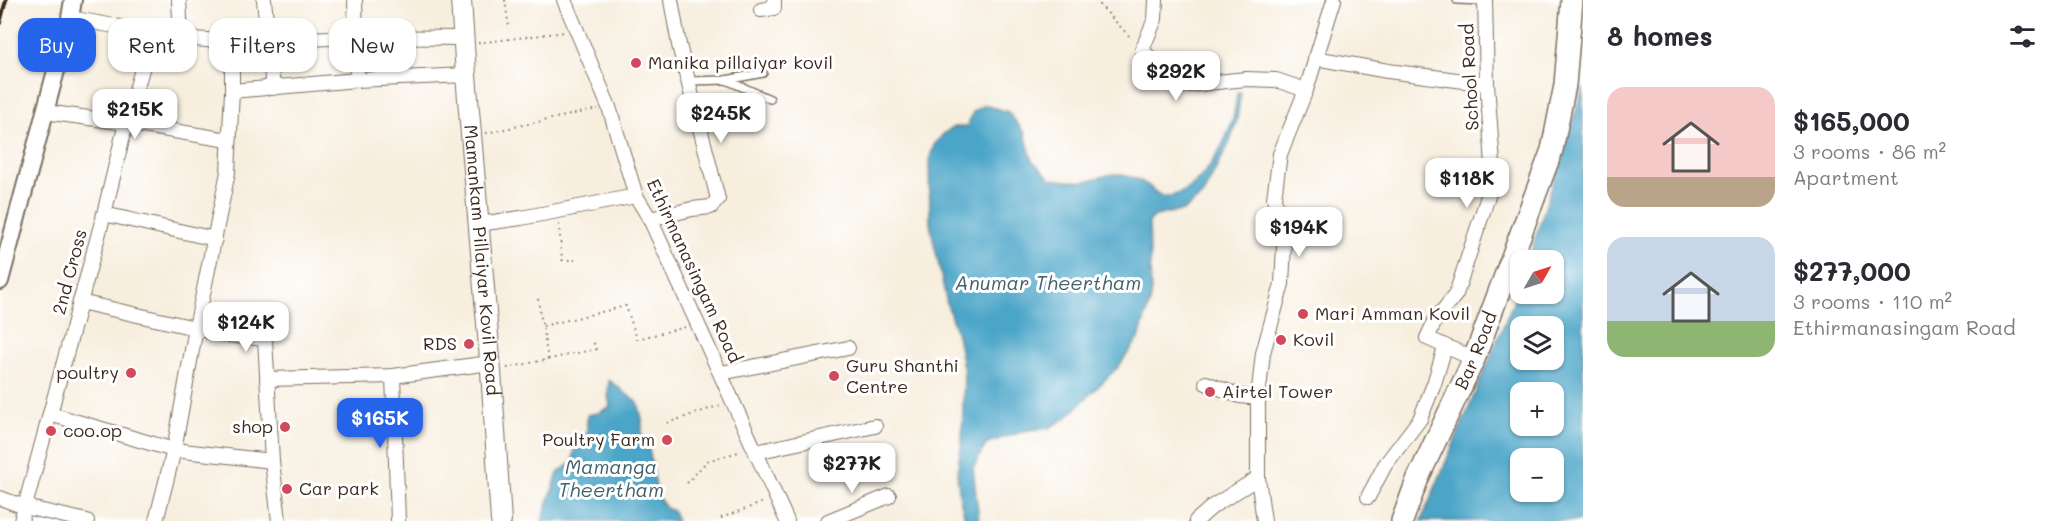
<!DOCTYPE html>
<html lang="en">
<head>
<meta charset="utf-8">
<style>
	body { margin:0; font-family:Mali,sans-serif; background:#f7f7f7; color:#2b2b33; height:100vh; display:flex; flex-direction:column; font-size:22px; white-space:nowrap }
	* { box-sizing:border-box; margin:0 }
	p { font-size:20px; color:#7c7c81 }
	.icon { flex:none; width:33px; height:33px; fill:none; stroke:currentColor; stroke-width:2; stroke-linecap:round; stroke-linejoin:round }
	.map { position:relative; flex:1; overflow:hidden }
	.panel { display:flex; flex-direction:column; background:#fff; width:480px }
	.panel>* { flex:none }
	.top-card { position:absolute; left:18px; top:18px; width:570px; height:54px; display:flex; gap:12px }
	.needle { width:39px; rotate:51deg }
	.tools { position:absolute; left:1510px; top:250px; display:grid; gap:12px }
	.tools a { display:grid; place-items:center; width:54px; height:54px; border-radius:12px; background:#fff; box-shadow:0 2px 4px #0004; font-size:30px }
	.price { position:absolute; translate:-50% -51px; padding:0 14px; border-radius:12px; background:#fff; color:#222; font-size:20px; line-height:39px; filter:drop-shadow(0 2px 3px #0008) }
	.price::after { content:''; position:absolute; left:50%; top:36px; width:18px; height:14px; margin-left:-9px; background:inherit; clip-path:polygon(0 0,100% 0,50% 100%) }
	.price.active { background:#2563eb; color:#fff }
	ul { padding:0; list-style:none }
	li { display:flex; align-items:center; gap:18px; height:150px; padding:0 24px }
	li span { display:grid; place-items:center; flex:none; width:168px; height:120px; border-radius:18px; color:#555 }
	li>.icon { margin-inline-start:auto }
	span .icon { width:72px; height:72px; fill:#fffc; stroke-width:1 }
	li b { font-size:26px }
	h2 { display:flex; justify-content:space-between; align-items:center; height:72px; padding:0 24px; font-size:26px }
	.chip { padding:0 21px; border-radius:18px; background:#fff; box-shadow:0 2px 4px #0004; font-size:21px; line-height:54px }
	.chip.active { background:#2563eb; color:#fff }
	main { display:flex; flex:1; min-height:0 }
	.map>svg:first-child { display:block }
</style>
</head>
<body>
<main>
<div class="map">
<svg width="1583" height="521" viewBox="0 0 1583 521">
	<rect width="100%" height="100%" fill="#fff"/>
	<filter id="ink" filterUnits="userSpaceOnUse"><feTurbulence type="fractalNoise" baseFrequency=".0167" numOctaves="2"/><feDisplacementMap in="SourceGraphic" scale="12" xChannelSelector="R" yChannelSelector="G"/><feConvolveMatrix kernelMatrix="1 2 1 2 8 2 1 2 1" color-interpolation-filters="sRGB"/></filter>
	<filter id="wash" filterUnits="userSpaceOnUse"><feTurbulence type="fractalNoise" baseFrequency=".008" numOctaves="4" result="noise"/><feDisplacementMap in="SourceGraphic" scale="24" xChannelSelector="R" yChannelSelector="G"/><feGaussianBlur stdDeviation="1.35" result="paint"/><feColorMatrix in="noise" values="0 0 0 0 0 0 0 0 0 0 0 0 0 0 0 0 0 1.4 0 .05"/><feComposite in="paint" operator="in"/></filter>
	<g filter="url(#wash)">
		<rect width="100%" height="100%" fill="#f7eede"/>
		<g fill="#4ba5c8" stroke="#436873" stroke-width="1.5" fill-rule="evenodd">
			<path d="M 1583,88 L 1583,521 L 1421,521 L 1521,284 L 1521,294 L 1554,294 L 1554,261 L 1528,261 ZM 1521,327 L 1554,327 L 1554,360 L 1521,360 ZM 1521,393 L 1554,393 L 1554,426 L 1521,426 ZM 1521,459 L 1554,459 L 1554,492 L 1521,492 Z"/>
			<path d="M 1241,92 L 1237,119 L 1230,142 L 1202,196 L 1183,211 L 1167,213 L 1153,217 L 1149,221 L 1151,299 L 1139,338 L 1118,367 L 1065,419 L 1049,428 L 1028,430 L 987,443 L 973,468 L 979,521 L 966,521 L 960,499 L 957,473 L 962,440 L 964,372 L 957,335 L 947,304 L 930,224 L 929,160 L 934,145 L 944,133 L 954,127 L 967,127 L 973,112 L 985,105 L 1008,112 L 1025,133 L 1032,160 L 1051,179 C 1062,180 1073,182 1084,181 C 1094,181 1105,174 1115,174 C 1126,175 1137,178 1146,184 C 1153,188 1156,196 1165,196 C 1197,197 1224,147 1232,121 C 1235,112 1236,102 1237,93 Z"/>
			<path d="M 609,380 L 638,403 L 642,419 L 642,438 L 648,444 L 658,497 L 666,508 L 673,511 L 677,521 L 542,521 L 558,473 L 573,461 L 574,451 L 581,445 L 579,434 L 587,435 L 587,415 L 598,413 L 610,407 L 608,394 Z"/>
		</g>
	</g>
	<g filter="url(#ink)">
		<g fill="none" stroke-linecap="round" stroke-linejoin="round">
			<g stroke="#7d6f61" stroke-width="10">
				<g id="service">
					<path d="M 1457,0 L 1485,1"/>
					<path d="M 726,80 L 770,99"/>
					<path d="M 689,81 L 726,80 L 763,73"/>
				</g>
			</g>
			<g stroke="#7d6f61" stroke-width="16">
				<g id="minor">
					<path d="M 179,0 L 181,38"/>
					<path d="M 264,0 L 273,88"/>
					<path d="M 355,0 L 357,80"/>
					<path d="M 564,0 L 609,107 L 636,196 L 650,219 L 787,521"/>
					<path d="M 1156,0 L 1155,19 L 1142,50 L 1179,86 L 1246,79 L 1276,80 L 1306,90"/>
					<path d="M 761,10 L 774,8 L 774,0"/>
					<path d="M 70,18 L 181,38 L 232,42 L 355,37 L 463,38"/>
					<path d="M 1315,58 L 1388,71 L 1487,84"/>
					<path d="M 232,91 L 357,80 L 466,75"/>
					<path d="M 45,112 L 126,123 L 228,140"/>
					<path d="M 104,214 L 215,239"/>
					<path d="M 650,219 L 692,209 L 711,207 L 718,199 L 679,45 L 671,0"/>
					<path d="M 479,224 L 521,218 L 636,196"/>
					<path d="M 80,302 L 226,335 L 265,339 L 272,461 L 279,521"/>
					<path d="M 1474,359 L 1427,338 L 1435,321 L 1456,294 L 1494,178 L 1487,84 L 1485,0"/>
					<path d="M 721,373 L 848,348"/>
					<path d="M 393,376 L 398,521"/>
					<path d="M 267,379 L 393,376 L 490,363"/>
					<path d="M 1206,383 L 1240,396 L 1258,398"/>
					<path d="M 50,414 L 174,450 L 272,461"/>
					<path d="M 756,452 L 875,426"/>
					<path d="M 1368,497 L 1385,465 L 1420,419 L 1434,384 L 1445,347"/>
					<path d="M 0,498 L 25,507 L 87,521"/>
					<path d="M 21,521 L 104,214 L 126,123 L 153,33"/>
					<path d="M 156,521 L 174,450 L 196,328 L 228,172 L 232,91 L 232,42"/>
					<path d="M 828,521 L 889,496"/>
					<path d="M 1196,521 L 1213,506 L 1258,478"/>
					<path d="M 1264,521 L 1258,478 L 1258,398 L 1263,353 L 1282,284 L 1284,245 L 1274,198 L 1280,154 L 1306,90 L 1334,0"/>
				</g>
			</g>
			<g stroke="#7d6f61" stroke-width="20">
				<path id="tertiary" d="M 0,281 L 70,18 L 73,0"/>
			</g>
			<g stroke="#7d6f61" stroke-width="22">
				<g id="secondary">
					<path id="s1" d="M 461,0 L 466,75 L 491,371 L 501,521"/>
				</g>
			</g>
			<g stroke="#7d6f61" stroke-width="24">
				<g id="primary">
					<path id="s2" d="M 1402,521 L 1418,478 L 1474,359 L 1552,150 L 1565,85 L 1572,0"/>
				</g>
			</g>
			<g stroke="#7d6f61" stroke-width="2" stroke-dasharray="1.5 4.5" stroke-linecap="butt">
				<path d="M 505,0 L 509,28"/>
				<path d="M 1095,0 L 1132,39"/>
				<path d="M 478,43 L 565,32"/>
				<path d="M 486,133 L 598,109"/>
				<path d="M 559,224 L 562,260 L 575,260"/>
				<path d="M 538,299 L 548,360"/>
				<path d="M 543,326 L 626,306 L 637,339 L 686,327"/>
				<path d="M 507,368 L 596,349 L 593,341"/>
				<path d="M 667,423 L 721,405"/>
				<path d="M 687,483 L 707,461 L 742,451"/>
				<path d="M 721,518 L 764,502"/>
			</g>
			<use href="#service" stroke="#fff" stroke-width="7"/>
			<use href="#minor" stroke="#fff" stroke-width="14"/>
			<use href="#tertiary" stroke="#fff" stroke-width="16"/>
			<use href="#secondary" stroke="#fff" stroke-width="20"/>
			<use href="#primary" stroke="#fff" stroke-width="21"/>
			<path stroke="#3b2a1e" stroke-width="4" d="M 0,23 L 6,0"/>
		</g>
	</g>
	<g fill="#d1495b" stroke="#fff" stroke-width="2">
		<circle cx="636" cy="63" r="6"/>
		<circle cx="1303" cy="314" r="6"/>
		<circle cx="1281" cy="340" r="6"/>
		<circle cx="469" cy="344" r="6"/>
		<circle cx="131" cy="373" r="6"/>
		<circle cx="834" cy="376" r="6"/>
		<circle cx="1210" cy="392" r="6"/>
		<circle cx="285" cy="427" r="6"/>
		<circle cx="51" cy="431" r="6"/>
		<circle cx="667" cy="440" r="6"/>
		<circle cx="287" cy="489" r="6"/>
	</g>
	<g text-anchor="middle" stroke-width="6" stroke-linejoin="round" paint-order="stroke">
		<g font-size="18" fill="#3b2a1e" stroke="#fff" text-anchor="start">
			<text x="648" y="69">Manika pillaiyar kovil</text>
			<text x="1315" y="320">Mari Amman Kovil</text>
			<text x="1293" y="346">Kovil</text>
			<text x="457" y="350" text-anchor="end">RDS</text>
			<text x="846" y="372">Guru Shanthi<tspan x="846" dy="21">Centre</tspan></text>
			<text x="119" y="379" text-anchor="end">poultry</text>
			<text x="1222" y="398">Airtel Tower</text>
			<text x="273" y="433" text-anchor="end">shop</text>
			<text x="63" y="437">coo.op</text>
			<text x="655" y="446" text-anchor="end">Poultry Farm</text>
			<text x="299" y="495">Car park</text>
		</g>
		<g font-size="18" fill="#3b2a1e" stroke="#fff">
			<text transform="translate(1470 77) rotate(-93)" y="6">School Road</text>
			<text dy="6" stroke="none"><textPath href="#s1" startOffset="261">Mamankam Pillaiyar Kovil Road</textPath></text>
			<text transform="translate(694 271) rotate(65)" y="6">Ethirmanasingam Road</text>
			<text transform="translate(70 272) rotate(-75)" y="6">2nd Cross</text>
			<text dy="6" stroke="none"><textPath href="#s2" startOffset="186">Bar Road</textPath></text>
		</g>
		<g font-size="20" font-style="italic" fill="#42616a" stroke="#fff">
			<text x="1048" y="290">Anumar Theertham</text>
			<text x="611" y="474">Mamanga<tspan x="611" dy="23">Theertham</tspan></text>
		</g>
	</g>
</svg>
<div class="tools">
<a><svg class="needle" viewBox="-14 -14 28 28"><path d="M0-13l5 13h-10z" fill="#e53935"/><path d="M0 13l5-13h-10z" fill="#7c7c81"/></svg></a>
<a><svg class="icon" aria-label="layers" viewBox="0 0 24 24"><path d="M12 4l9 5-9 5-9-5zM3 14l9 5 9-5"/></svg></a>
<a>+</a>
<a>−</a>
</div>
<b class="price" style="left:1176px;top:102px">$292K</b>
<b class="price" style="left:135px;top:140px">$215K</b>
<b class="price" style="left:721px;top:144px">$245K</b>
<b class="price" style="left:1467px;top:209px">$118K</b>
<b class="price" style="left:1299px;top:258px">$194K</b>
<b class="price" style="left:246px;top:353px">$124K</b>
<b class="price active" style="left:380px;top:449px">$165K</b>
<b class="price" style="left:852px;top:494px">$277K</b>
<div class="top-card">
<a class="chip active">Buy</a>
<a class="chip">Rent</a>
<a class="chip">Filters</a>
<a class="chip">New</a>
</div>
</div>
<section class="panel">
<h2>8 homes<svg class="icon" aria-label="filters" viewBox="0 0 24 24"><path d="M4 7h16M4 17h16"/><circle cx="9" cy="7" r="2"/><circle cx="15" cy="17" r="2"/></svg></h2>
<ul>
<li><span style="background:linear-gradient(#f6c9c9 75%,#b9a48a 0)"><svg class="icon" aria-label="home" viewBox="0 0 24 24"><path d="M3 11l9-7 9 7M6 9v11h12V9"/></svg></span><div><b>$165,000</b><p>3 rooms · 86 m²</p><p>Apartment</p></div></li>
<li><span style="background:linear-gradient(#c9d6e8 70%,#8fb573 0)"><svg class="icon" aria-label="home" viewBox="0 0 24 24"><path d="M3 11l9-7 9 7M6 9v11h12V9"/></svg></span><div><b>$277,000</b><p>3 rooms · 110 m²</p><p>Ethirmanasingam Road</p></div></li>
</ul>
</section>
</main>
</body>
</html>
